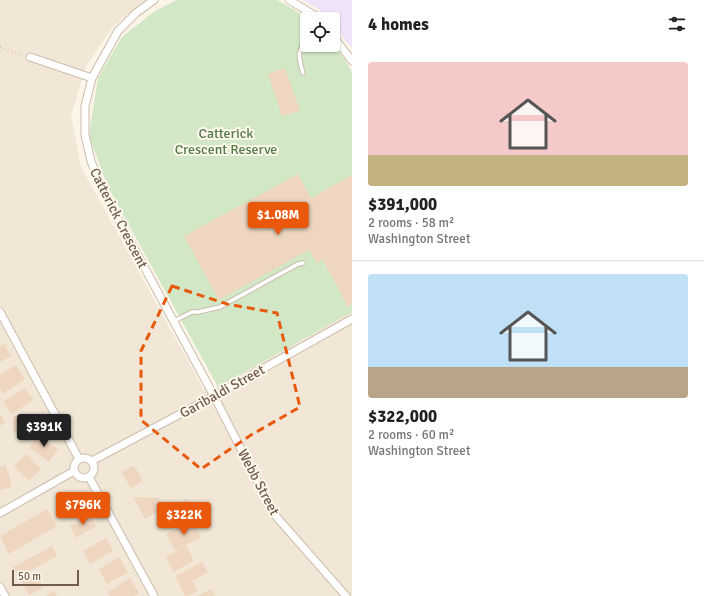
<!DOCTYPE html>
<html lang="en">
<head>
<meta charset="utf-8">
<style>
	body { margin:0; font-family:Signika,sans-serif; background:#f6f6f6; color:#222; height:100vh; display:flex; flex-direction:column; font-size:15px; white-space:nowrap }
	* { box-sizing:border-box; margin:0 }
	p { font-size:13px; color:#767676 }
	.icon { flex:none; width:22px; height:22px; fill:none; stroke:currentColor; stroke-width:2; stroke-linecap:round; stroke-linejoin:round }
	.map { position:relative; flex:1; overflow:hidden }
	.panel { display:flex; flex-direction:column; background:#fff; width:352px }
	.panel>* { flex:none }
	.controls { position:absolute; left:300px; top:12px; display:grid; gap:8px }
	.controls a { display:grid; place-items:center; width:40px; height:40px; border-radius:4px; background:#fff; box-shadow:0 1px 3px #0004; font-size:20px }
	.scale { position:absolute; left:12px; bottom:10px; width:67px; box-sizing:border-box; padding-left:4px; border:2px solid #725d4d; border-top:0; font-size:11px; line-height:14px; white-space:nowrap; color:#725d4d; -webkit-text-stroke:3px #fef8ed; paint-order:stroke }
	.price { position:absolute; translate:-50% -34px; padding:0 9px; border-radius:4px; background:#ea580c; color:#fff; font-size:13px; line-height:26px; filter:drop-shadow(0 1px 2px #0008) }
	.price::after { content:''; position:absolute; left:50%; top:24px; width:12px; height:9px; margin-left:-6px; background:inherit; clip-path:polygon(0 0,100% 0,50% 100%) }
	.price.current { background:#222; color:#fff }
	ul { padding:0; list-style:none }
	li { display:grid; align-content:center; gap:8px; height:212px; padding:0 16px }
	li+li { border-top:1px solid #e0e0e0 }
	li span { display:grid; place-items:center; height:124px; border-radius:4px; color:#555 }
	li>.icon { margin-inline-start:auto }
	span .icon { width:72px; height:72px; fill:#fffc; stroke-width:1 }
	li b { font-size:17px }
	h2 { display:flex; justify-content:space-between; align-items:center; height:48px; padding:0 16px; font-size:17px }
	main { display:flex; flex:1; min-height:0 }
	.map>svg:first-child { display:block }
</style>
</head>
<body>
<main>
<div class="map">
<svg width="352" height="596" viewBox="0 0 352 596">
	<rect width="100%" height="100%" fill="#fbf4e7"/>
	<path fill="#f2e7d6" d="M 0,0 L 146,0 L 114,25 L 86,66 L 71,115 L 81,167 L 204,390 L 218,387 L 352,312 L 352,596 L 0,596 Z"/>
	<path fill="#f1e3f7" d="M 302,0 L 352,0 L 352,48 L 333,26 L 333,19 L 327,19 L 319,9 Z"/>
	<path fill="#d1e7c6" d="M 177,0 L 277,0 L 310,19 L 307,19 L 307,45 L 333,45 L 345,60 L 352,72 L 352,312 L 218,387 L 108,187 L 89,136 L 98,78 L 122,37 L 155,11 Z"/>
	<g fill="#eed6c0">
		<path d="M 285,68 L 300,111 L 282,116 L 268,74 Z"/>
		<path d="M 298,174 L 311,198 L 352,175 L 352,304 L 348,307 L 323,260 L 317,263 L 309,250 L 219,300 L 184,236 Z"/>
		<path d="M 4,344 L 11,356 L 0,362 L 0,346 Z"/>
		<path d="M 16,365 L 25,379 L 3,394 L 0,389 L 0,375 Z"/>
		<path d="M 25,388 L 33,400 L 12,414 L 3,402 Z"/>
		<path d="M 0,413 L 5,423 L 0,426 Z"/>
		<rect x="13" y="416" width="27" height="15"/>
		<path d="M 38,435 L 58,449 L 49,462 L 29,448 Z"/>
		<path d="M 26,454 L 41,469 L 29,481 L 14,466 Z"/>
		<path d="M 6,465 L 12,487 L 0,490 L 0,467 Z"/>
		<path d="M 132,466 L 137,470 L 143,481 L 131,488 L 121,472 Z"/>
		<path d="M 86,495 L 91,504 L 66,518 L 61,509 Z"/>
		<path d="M 133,497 L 159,498 L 165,508 L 145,519 Z"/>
		<path d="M 187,499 L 196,515 L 166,530 L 158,515 Z"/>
		<path d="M 47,509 L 57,526 L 9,554 L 0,536 Z"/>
		<path d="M 89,515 L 96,526 L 76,538 L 70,526 Z"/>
		<path d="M 192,520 L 201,537 L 175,551 L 166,534 Z"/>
		<path d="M 106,538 L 113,551 L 90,564 L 83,551 Z"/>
		<path d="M 52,546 L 57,556 L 19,577 L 13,567 Z"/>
		<path d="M 186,546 L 194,561 L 173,572 L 166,557 Z"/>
		<path d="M 119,557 L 128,572 L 107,584 L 99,569 Z"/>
		<path d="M 202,562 L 208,572 L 192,581 L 198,591 L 188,596 L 185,596 L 175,576 Z"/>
		<path d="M 35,573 L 43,587 L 29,595 L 21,581 Z"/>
		<path d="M 130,578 L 139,593 L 134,596 L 110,596 L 108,592 Z"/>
		<path d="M 211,589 L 215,596 L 197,596 Z"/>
		<path d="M 54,590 L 57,596 L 45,596 Z"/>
	</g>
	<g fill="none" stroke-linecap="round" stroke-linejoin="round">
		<g stroke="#ccbdae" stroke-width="5.5">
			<g id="lane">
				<path d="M 303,73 C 298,56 297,53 307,38"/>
				<path d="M 174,321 L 192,312 L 198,312 L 220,307 L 298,264 L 303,263"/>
			</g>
		</g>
		<g stroke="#ccbdae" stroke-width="9">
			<g id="street">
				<path d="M 154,0 L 136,13 L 118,31 L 92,78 L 85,106 L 85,135 L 91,161 L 101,187 L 214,396 L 274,514 L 346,596"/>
				<path d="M 289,0 L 316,16 L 319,19"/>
				<path d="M 333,36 L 352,61"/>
				<path d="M 30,57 L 92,78"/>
				<path d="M 0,312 L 79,459"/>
				<circle cx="84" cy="468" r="10"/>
				<path d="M 92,461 L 214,396 L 352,319"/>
				<path d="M 89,477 L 154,596"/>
				<path d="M 0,513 L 74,471"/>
				<path d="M 0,587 L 5,596"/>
			</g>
		</g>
		<path stroke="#d3b9a3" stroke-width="1.5" stroke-dasharray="1 3" stroke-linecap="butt" d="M 0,47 L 23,55"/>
		<use href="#lane" stroke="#fff" stroke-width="3.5"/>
		<use href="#street" stroke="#fff" stroke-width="7"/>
	</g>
	<path fill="none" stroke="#e8590c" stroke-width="3" stroke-dasharray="8 5" stroke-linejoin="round" d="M 172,286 L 227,304 L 277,313 L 300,407 L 251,435 L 201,469 L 141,420 L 141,351 Z"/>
	<g text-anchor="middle" stroke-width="4" stroke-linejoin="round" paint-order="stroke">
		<g font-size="14" fill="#547c49" stroke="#fef8ed">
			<text x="226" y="138">Catterick<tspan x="226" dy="16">Crescent Reserve</tspan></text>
		</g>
		<g font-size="14" fill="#725d4d" stroke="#fef8ed">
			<text transform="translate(119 218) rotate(63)" y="5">Catterick Crescent</text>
			<text transform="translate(222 391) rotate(-29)" y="5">Garibaldi Street</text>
			<text transform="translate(259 482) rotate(62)" y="5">Webb Street</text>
		</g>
	</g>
</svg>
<div class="controls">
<a><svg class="icon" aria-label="locate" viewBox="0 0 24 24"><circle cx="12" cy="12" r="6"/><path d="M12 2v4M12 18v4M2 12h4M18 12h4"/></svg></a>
</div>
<div class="scale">50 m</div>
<b class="price" style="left:278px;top:236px">$1.08M</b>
<b class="price current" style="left:44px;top:448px">$391K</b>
<b class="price" style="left:83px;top:526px">$796K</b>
<b class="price" style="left:184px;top:536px">$322K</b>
</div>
<section class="panel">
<h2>4 homes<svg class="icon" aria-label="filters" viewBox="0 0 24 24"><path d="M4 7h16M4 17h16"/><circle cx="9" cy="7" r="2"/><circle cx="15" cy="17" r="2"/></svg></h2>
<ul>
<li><span style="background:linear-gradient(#f6c9c9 75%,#c2b280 0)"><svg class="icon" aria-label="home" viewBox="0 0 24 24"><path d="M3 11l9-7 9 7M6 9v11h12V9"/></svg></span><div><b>$391,000</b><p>2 rooms · 58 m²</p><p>Washington Street</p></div></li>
<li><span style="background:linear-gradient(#bfe0f5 75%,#b9a48a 0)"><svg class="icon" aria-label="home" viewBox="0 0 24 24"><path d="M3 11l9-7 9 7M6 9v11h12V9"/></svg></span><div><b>$322,000</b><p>2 rooms · 60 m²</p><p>Washington Street</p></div></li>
</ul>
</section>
</main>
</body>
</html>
